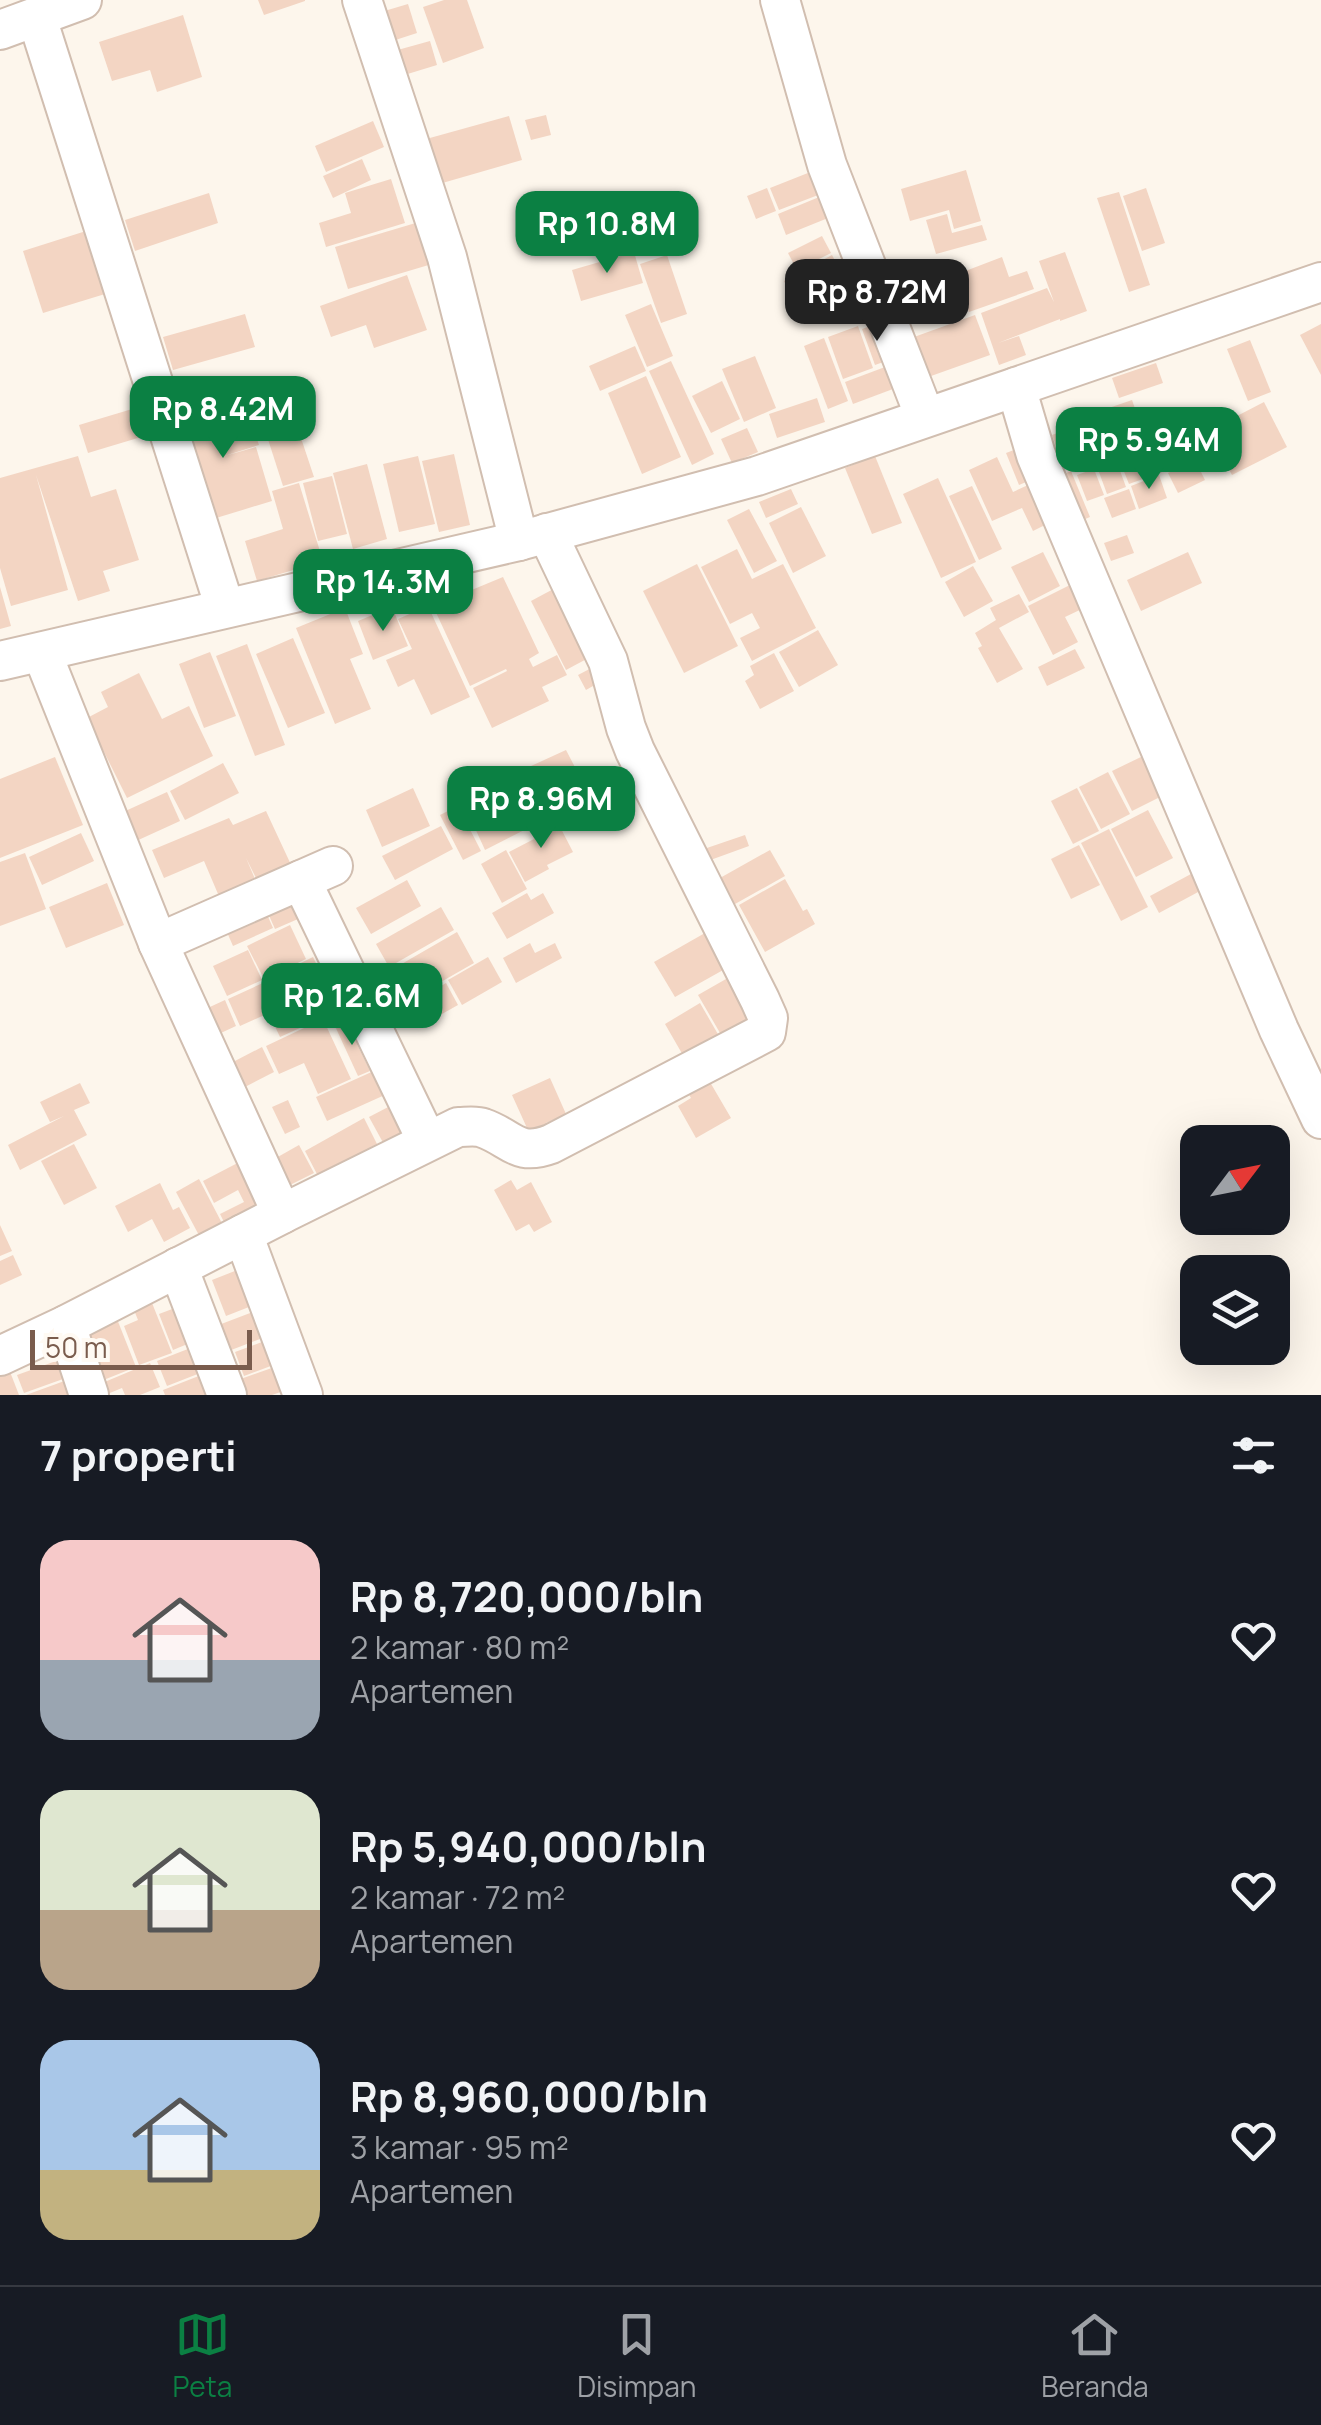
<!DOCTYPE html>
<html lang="id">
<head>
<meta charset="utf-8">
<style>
	body { margin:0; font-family:Manrope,sans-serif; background:#20242c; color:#f1f3f6; height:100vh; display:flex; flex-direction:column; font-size:38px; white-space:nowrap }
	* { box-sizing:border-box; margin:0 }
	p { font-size:32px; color:#9ea1a6 }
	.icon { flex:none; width:55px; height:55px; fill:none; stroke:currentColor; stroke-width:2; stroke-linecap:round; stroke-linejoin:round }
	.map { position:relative; height:1395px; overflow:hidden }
	.details { display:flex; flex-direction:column; background:#171b24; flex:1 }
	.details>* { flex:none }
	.needle { width:65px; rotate:58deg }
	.controls { position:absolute; left:1180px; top:1125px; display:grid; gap:20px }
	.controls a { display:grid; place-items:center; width:110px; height:110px; border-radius:20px; background:#171b24; box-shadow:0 10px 40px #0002; font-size:50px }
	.scale { position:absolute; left:30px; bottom:25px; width:222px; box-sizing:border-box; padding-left:10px; border:5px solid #7a5c4d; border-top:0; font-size:28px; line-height:35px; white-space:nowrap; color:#7a5c4d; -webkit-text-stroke:8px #fffaf3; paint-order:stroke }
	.price { position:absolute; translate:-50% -85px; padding:0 22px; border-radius:20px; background:#0b8043; color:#fff; font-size:32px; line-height:65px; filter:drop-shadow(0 2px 5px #0008) }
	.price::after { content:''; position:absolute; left:50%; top:60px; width:30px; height:22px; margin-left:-15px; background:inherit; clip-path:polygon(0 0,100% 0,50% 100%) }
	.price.active { background:#222; color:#fff }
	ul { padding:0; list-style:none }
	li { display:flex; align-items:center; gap:30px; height:250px; padding:0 40px }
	li span { display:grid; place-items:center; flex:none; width:280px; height:200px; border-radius:30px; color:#555 }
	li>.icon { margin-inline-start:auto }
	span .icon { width:120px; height:120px; fill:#fffc; stroke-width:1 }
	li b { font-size:42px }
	h2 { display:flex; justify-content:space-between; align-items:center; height:120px; padding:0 40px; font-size:42px }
	.menu { display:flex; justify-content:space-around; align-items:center; height:140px; border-top:2px solid #363941; background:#171b24; font-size:28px; color:#9ea1a6 }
	.menu a { display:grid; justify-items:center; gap:5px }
	.menu .active { color:#0b8043 }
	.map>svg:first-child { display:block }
</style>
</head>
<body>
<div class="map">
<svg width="1321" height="1395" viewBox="0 0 1321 1395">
	<rect width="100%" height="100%" fill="#fdf6ec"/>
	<g fill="#f3d5c3">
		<path d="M 258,0 L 305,0 L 305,1 L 264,15 Z"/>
		<path d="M 444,0 L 467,0 L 484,48 L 443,63 L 423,7 Z"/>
		<path d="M 408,4 L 417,33 L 380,45 L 371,15 Z"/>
		<path d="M 183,15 L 202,77 L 157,92 L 150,70 L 112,81 L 99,42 Z"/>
		<path d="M 430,41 L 437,65 L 401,76 L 394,51 Z"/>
		<path d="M 546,115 L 551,135 L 531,140 L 525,120 Z"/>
		<path d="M 509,116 L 522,160 L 432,186 L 419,141 Z"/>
		<path d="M 373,121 L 384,147 L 326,172 L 315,146 Z"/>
		<path d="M 362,159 L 371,180 L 333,198 L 323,176 Z"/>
		<path d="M 818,169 L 826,192 L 779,210 L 770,188 Z"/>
		<path d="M 966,170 L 981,221 L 954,229 L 949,210 L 910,221 L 901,189 Z"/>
		<path d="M 391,179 L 405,223 L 326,247 L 319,223 L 351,213 L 345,193 Z"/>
		<path d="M 767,188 L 776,211 L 756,219 L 747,196 Z"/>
		<path d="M 1146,188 L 1165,243 L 1142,251 L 1123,196 Z"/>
		<path d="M 1119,192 L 1150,285 L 1129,292 L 1097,198 Z"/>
		<path d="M 209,193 L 218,223 L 135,251 L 125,220 Z"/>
		<path d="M 824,195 L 833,216 L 786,235 L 778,214 Z"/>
		<path d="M 947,214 L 952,233 L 982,225 L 987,240 L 936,254 L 926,220 Z"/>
		<path d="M 419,222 L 432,264 L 348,289 L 335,247 Z"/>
		<path d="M 86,231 L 105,294 L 43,313 L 23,251 Z"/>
		<path d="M 822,236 L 831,253 L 797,270 L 788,253 Z"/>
		<path d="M 634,252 L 643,283 L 581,301 L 572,270 Z"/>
		<path d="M 1065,252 L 1087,311 L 1060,321 L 1060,319 L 998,343 L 1019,336 L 1026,355 L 999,365 L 981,313 L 1047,288 L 1054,302 L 1039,261 Z"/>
		<path d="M 667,255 L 687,314 L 661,323 L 640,264 Z"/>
		<path d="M 832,255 L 846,282 L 798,308 L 784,281 Z"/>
		<path d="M 1002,257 L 1009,277 L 1027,271 L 1034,289 L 969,312 L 955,275 Z"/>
		<path d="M 407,275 L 427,330 L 374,348 L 366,325 L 331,337 L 320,306 Z"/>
		<path d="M 651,304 L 673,356 L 647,367 L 625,315 Z"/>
		<path d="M 245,314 L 255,347 L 173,370 L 163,337 Z"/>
		<path d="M 975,315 L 990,355 L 917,381 L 903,341 Z"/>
		<path d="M 879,323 L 892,359 L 875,365 L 862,329 Z"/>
		<path d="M 1321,324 L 1321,375 L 1300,335 Z"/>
		<path d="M 858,326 L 873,368 L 843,379 L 828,337 Z"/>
		<path d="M 824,338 L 848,401 L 828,409 L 804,346 Z"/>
		<path d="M 1250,340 L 1271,392 L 1248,401 L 1227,349 Z"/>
		<path d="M 635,346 L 646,371 L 600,391 L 589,366 Z"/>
		<path d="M 755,356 L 776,408 L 744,422 L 722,369 Z"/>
		<path d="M 671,361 L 714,454 L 692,465 L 649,371 Z"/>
		<path d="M 901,361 L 909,383 L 853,404 L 845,382 Z"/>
		<path d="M 1156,363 L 1163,383 L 1119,398 L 1112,378 Z"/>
		<path d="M 646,376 L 681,457 L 642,474 L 608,393 Z"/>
		<path d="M 722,381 L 740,419 L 711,433 L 692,396 Z"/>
		<path d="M 817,398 L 825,422 L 777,438 L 769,414 Z"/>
		<path d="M 244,400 L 259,445 L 221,457 L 256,447 L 272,501 L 203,522 L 172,423 Z"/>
		<path d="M 1132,400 L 1150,452 L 1122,462 L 1103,410 Z"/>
		<path d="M 1264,402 L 1287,447 L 1232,475 L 1208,431 Z"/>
		<path d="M 142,406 L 151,434 L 88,453 L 79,425 Z"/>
		<path d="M 1100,416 L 1126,487 L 1107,494 L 1081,423 Z"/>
		<path d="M 295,420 L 314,477 L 283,486 L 265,430 Z"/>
		<path d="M 1079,425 L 1090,454 L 1062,464 L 1052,435 Z"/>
		<path d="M 747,428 L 758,452 L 732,463 L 721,439 Z"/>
		<path d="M 1210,439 L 1220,459 L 1202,468 L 1192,448 Z"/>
		<path d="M 1030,444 L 1043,475 L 1019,485 L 1006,453 Z"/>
		<path d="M 1158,452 L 1165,471 L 1129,484 L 1121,464 Z"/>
		<path d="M 454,454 L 470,525 L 439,532 L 422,461 Z"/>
		<path d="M 78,456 L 91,497 L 116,489 L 139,560 L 103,571 L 110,591 L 78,601 L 36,475 L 68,590 L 11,606 L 0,568 L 0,478 Z"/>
		<path d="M 418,456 L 435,524 L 399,532 L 383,464 Z"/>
		<path d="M 875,456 L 902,523 L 872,534 L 845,468 Z"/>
		<path d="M 997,457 L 1013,492 L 1039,480 L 1057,519 L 1033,531 L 1022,508 L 992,521 L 969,470 Z"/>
		<path d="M 1195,460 L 1205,480 L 1178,493 L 1168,473 Z"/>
		<path d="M 367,464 L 387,539 L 353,549 L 333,473 Z"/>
		<path d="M 1094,469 L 1104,495 L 1087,501 L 1077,475 Z"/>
		<path d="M 1071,471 L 1090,517 L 1071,525 L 1051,479 Z"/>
		<path d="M 1159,475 L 1167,498 L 1139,509 L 1131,486 Z"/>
		<path d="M 332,476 L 347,534 L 318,541 L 303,483 Z"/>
		<path d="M 938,478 L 976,562 L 941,578 L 903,494 Z"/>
		<path d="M 299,483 L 323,561 L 257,581 L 245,541 L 283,529 L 272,491 Z"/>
		<path d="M 972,486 L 1002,549 L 979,560 L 949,496 Z"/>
		<path d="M 791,489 L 798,504 L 766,518 L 759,502 Z"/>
		<path d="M 1129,489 L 1136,509 L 1112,518 L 1104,498 Z"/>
		<path d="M 801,507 L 826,556 L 793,573 L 769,523 Z"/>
		<path d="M 749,509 L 777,561 L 754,573 L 727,520 Z"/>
		<path d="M 1127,535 L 1134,553 L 1111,561 L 1104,543 Z"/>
		<path d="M 737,549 L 752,579 L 783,564 L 816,628 L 752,661 L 740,638 L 760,628 L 752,613 L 730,624 L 701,567 Z"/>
		<path d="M 1043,552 L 1060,586 L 1029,602 L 1011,567 Z"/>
		<path d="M 1188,552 L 1202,583 L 1141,611 L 1127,580 Z"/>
		<path d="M 697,564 L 738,646 L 684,673 L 643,591 Z"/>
		<path d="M 973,566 L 993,601 L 964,617 L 945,582 Z"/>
		<path d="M 503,577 L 539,653 L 529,659 L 533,667 L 557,655 L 567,675 L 542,687 L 549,701 L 492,728 L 473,688 L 507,671 L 506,669 L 470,686 L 433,606 Z"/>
		<path d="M 1074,583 L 1086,607 L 1065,617 L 1078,642 L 1053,655 L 1028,606 Z"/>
		<path d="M 559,586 L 594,655 L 566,670 L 531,601 Z"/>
		<path d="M 0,587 L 11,626 L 0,629 Z"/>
		<path d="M 1019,594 L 1029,612 L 999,628 L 1023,669 L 997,683 L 978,648 L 982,646 L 975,633 L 996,620 L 990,608 Z"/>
		<path d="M 428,606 L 470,697 L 431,715 L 414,679 L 398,687 L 386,660 L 412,649 L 398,619 Z"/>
		<path d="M 392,607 L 408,646 L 373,660 L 358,621 Z"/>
		<path d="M 345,608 L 363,654 L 350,659 L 371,709 L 335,724 L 296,628 Z"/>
		<path d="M 818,630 L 838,665 L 799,687 L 779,652 Z"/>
		<path d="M 293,638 L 325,713 L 288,728 L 256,654 Z"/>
		<path d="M 247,644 L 285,745 L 255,756 L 216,656 Z"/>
		<path d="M 1075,649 L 1085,668 L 1047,686 L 1038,667 Z"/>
		<path d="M 210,652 L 236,716 L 204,728 L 179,664 Z"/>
		<path d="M 774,653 L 794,691 L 760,709 L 745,681 L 754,675 L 750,666 Z"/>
		<path d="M 599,664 L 607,678 L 586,690 L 578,675 Z"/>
		<path d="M 139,673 L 162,719 L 189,706 L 213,756 L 127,798 L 87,718 L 108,707 L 101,692 Z"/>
		<path d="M 566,750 L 578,773 L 543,789 L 531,766 Z"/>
		<path d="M 1143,756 L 1162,796 L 1132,811 L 1112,771 Z"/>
		<path d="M 55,757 L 83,825 L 0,858 L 0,779 Z"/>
		<path d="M 223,763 L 239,793 L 185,820 L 170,791 Z"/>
		<path d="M 1108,772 L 1130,814 L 1101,829 L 1079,787 Z"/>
		<path d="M 573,778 L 582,798 L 548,815 L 539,795 Z"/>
		<path d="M 413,788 L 430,826 L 382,847 L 366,810 Z"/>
		<path d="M 1077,788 L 1099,831 L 1073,844 L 1051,801 Z"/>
		<path d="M 167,792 L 180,821 L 134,842 L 121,813 Z"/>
		<path d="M 534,796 L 546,819 L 485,850 L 474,826 Z"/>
		<path d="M 458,806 L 481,851 L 463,860 L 440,815 Z"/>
		<path d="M 1148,810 L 1173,858 L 1136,877 L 1111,829 Z"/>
		<path d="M 266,811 L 293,869 L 259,884 L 246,858 L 258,886 L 221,901 L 204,861 L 164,878 L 152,850 L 229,818 L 233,825 Z"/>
		<path d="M 557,821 L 573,852 L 547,865 L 549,869 L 525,882 L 509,852 L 534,839 L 532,834 Z"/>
		<path d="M 441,826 L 453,849 L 395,880 L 382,856 Z"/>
		<path d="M 1109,829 L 1148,907 L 1121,921 L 1081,843 Z"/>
		<path d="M 81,833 L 94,861 L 42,885 L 29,857 Z"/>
		<path d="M 745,835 L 749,846 L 705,862 L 701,850 Z"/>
		<path d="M 1079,845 L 1100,885 L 1071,899 L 1051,859 Z"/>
		<path d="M 506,850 L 527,889 L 502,903 L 481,864 Z"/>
		<path d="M 770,850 L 785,876 L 735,904 L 720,878 Z"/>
		<path d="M 25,853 L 46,909 L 0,926 L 0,862 Z"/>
		<path d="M 1191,874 L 1200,891 L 1159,913 L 1150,896 Z"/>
		<path d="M 785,879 L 803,911 L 807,909 L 815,924 L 765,952 L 739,905 Z"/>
		<path d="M 407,880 L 421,906 L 371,934 L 356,908 Z"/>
		<path d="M 107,883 L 124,925 L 66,948 L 49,907 Z"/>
		<path d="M 286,892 L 298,919 L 275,929 L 263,902 Z"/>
		<path d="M 527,893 L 531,900 L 543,893 L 554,913 L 507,939 L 492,913 Z"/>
		<path d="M 262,903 L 273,928 L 233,946 L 222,921 Z"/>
		<path d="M 441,907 L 454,930 L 389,967 L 376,944 Z"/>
		<path d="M 290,925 L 306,959 L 264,979 L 247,946 Z"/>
		<path d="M 719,925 L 732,965 L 675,997 L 654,962 Z"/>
		<path d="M 457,932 L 474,963 L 392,1010 L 382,994 L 394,987 L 386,973 Z"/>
		<path d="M 530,943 L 535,953 L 555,943 L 562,958 L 516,983 L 503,958 Z"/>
		<path d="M 248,950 L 262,980 L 227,996 L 213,966 Z"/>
		<path d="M 313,957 L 326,984 L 279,1006 L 266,980 Z"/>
		<path d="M 488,957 L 502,982 L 462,1005 L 448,980 Z"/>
		<path d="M 740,971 L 755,1029 L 727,1045 L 698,995 Z"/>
		<path d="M 265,982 L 278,1009 L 240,1026 L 228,999 Z"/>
		<path d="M 446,983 L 458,1005 L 417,1028 L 405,1007 Z"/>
		<path d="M 322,991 L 333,1013 L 280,1037 L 270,1016 Z"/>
		<path d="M 225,1000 L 236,1026 L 210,1038 L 199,1012 Z"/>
		<path d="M 700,1003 L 719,1036 L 684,1057 L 665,1024 Z"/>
		<path d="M 323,1019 L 351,1079 L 318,1094 L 304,1063 L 279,1074 L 266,1046 Z"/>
		<path d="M 345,1019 L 370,1071 L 358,1076 L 334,1024 Z"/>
		<path d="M 262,1047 L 274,1072 L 245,1087 L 233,1062 Z"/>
		<path d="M 376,1070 L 387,1094 L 327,1121 L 316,1097 Z"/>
		<path d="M 707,1077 L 731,1118 L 696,1138 L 678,1106 L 691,1098 L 686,1089 Z"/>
		<path d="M 550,1078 L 566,1114 L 546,1123 L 549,1131 L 532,1139 L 512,1095 Z"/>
		<path d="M 80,1083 L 90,1103 L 74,1110 L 87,1135 L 20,1170 L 8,1145 L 64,1116 L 50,1122 L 40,1102 Z"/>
		<path d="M 288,1100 L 300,1127 L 285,1134 L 272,1107 Z"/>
		<path d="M 394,1104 L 410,1135 L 386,1148 L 369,1117 Z"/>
		<path d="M 364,1118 L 377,1144 L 318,1176 L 305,1151 Z"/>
		<path d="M 74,1144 L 97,1188 L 64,1205 L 41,1161 Z"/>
		<path d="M 299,1145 L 314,1173 L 290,1185 L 276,1158 Z"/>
		<path d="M 251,1156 L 267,1207 L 227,1228 L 220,1214 L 244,1202 L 238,1190 L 214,1203 L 203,1181 Z"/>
		<path d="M 199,1179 L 225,1229 L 202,1241 L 176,1192 Z"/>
		<path d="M 511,1180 L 517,1190 L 531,1182 L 552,1222 L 534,1232 L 529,1224 L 516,1231 L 494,1190 Z"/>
		<path d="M 160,1183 L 173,1210 L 179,1207 L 190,1228 L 164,1242 L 152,1219 L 128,1232 L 115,1206 Z"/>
		<path d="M 0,1225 L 12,1251 L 0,1256 Z"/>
		<path d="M 13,1255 L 22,1275 L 0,1285 L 0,1261 Z"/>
		<path d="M 250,1265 L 264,1301 L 226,1316 L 212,1280 Z"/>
		<path d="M 150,1298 L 172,1353 L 139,1365 L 124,1326 L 138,1320 L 132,1305 Z"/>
		<path d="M 188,1303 L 202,1338 L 173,1350 L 159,1314 Z"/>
		<path d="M 266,1307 L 276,1333 L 226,1352 L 216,1326 Z"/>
		<path d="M 117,1319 L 136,1367 L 96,1383 L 77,1335 Z"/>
		<path d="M 278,1336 L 287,1360 L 244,1376 L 235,1352 Z"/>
		<path d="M 193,1347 L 213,1368 L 167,1386 L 157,1361 Z"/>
		<path d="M 70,1356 L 77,1374 L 24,1393 L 17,1375 Z"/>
		<path d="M 150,1363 L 160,1387 L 140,1395 L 125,1395 L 122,1388 L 105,1395 L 95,1386 Z"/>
		<path d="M 286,1363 L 295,1387 L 272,1395 L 240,1395 L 235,1381 Z"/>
		<path d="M 7,1364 L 19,1395 L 0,1395 L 0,1366 Z"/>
		<path d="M 214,1370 L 220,1395 L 165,1395 L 163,1390 Z"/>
		<path d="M 78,1376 L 75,1395 L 26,1395 Z"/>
	</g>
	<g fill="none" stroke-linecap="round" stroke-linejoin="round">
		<g stroke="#d1beb0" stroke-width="42">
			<g id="minor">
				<path d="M 362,0 L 447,257 L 519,541"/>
				<path d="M 780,0 L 827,165 L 925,417"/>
				<path d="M 37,18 L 225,608"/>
				<path d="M 0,30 L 82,0"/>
				<path d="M 1016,387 L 1036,455 L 1279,1030 L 1321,1119"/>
				<path d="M 0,661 L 519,541 L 757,476 L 1321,282"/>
				<path d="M 301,880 L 427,1141"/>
				<path d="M 158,943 L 333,866"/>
				<path d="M 282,1214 L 458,1127 C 466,1127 475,1125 483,1128 C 512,1138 516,1157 551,1144 L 766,1032 L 768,1018 L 760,1000 L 635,751 L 626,728 L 608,661 L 547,533"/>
				<path d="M 243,1234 L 303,1395"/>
				<path d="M 178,1267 L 227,1395"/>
				<path d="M 66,1325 L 89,1395"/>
				<path d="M 0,1356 L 66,1325 L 282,1214 L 158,943 L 42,653"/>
			</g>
		</g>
		<use href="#minor" stroke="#fff" stroke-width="38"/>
	</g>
</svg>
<div class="controls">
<a><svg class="needle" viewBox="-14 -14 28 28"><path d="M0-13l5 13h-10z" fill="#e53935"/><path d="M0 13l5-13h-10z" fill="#9ea1a6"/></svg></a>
<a><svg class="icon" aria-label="layers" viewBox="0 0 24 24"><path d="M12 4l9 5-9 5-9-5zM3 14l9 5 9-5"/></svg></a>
</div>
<div class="scale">50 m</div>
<b class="price" style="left:607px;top:276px">Rp 10.8M</b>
<b class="price active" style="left:877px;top:344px">Rp 8.72M</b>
<b class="price" style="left:223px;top:461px">Rp 8.42M</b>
<b class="price" style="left:1149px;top:492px">Rp 5.94M</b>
<b class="price" style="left:383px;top:634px">Rp 14.3M</b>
<b class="price" style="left:541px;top:851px">Rp 8.96M</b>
<b class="price" style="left:352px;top:1048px">Rp 12.6M</b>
</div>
<section class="details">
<h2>7 properti<svg class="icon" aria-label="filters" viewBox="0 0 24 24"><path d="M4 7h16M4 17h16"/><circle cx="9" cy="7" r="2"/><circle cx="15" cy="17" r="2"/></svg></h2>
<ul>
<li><span style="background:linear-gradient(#f6c9c9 60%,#9aa5b1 0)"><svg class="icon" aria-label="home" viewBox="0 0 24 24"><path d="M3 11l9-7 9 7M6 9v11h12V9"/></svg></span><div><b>Rp 8,720,000/bln</b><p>2 kamar · 80 m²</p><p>Apartemen</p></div><svg class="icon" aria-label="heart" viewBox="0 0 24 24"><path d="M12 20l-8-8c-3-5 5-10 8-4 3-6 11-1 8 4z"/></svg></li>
<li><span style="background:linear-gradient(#dfe7d0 60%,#b9a48a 0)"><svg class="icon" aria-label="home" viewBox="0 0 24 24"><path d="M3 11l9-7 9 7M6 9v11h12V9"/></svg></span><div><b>Rp 5,940,000/bln</b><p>2 kamar · 72 m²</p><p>Apartemen</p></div><svg class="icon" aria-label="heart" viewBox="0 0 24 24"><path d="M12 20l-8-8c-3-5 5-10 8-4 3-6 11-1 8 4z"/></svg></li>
<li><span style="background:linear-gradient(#a9c7e8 65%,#c2b280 0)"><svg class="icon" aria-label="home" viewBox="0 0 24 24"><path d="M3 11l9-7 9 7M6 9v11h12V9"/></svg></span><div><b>Rp 8,960,000/bln</b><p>3 kamar · 95 m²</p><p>Apartemen</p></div><svg class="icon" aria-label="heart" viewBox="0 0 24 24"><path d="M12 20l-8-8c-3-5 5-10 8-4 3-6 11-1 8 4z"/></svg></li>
</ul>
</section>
<nav class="menu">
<a class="active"><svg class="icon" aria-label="map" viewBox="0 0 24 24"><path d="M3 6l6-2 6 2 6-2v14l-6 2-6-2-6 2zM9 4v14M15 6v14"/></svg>Peta</a>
<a><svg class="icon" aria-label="saved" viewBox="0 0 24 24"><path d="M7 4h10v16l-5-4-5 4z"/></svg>Disimpan</a>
<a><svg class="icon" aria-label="home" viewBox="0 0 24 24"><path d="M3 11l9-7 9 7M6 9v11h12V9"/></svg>Beranda</a>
</nav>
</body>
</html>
